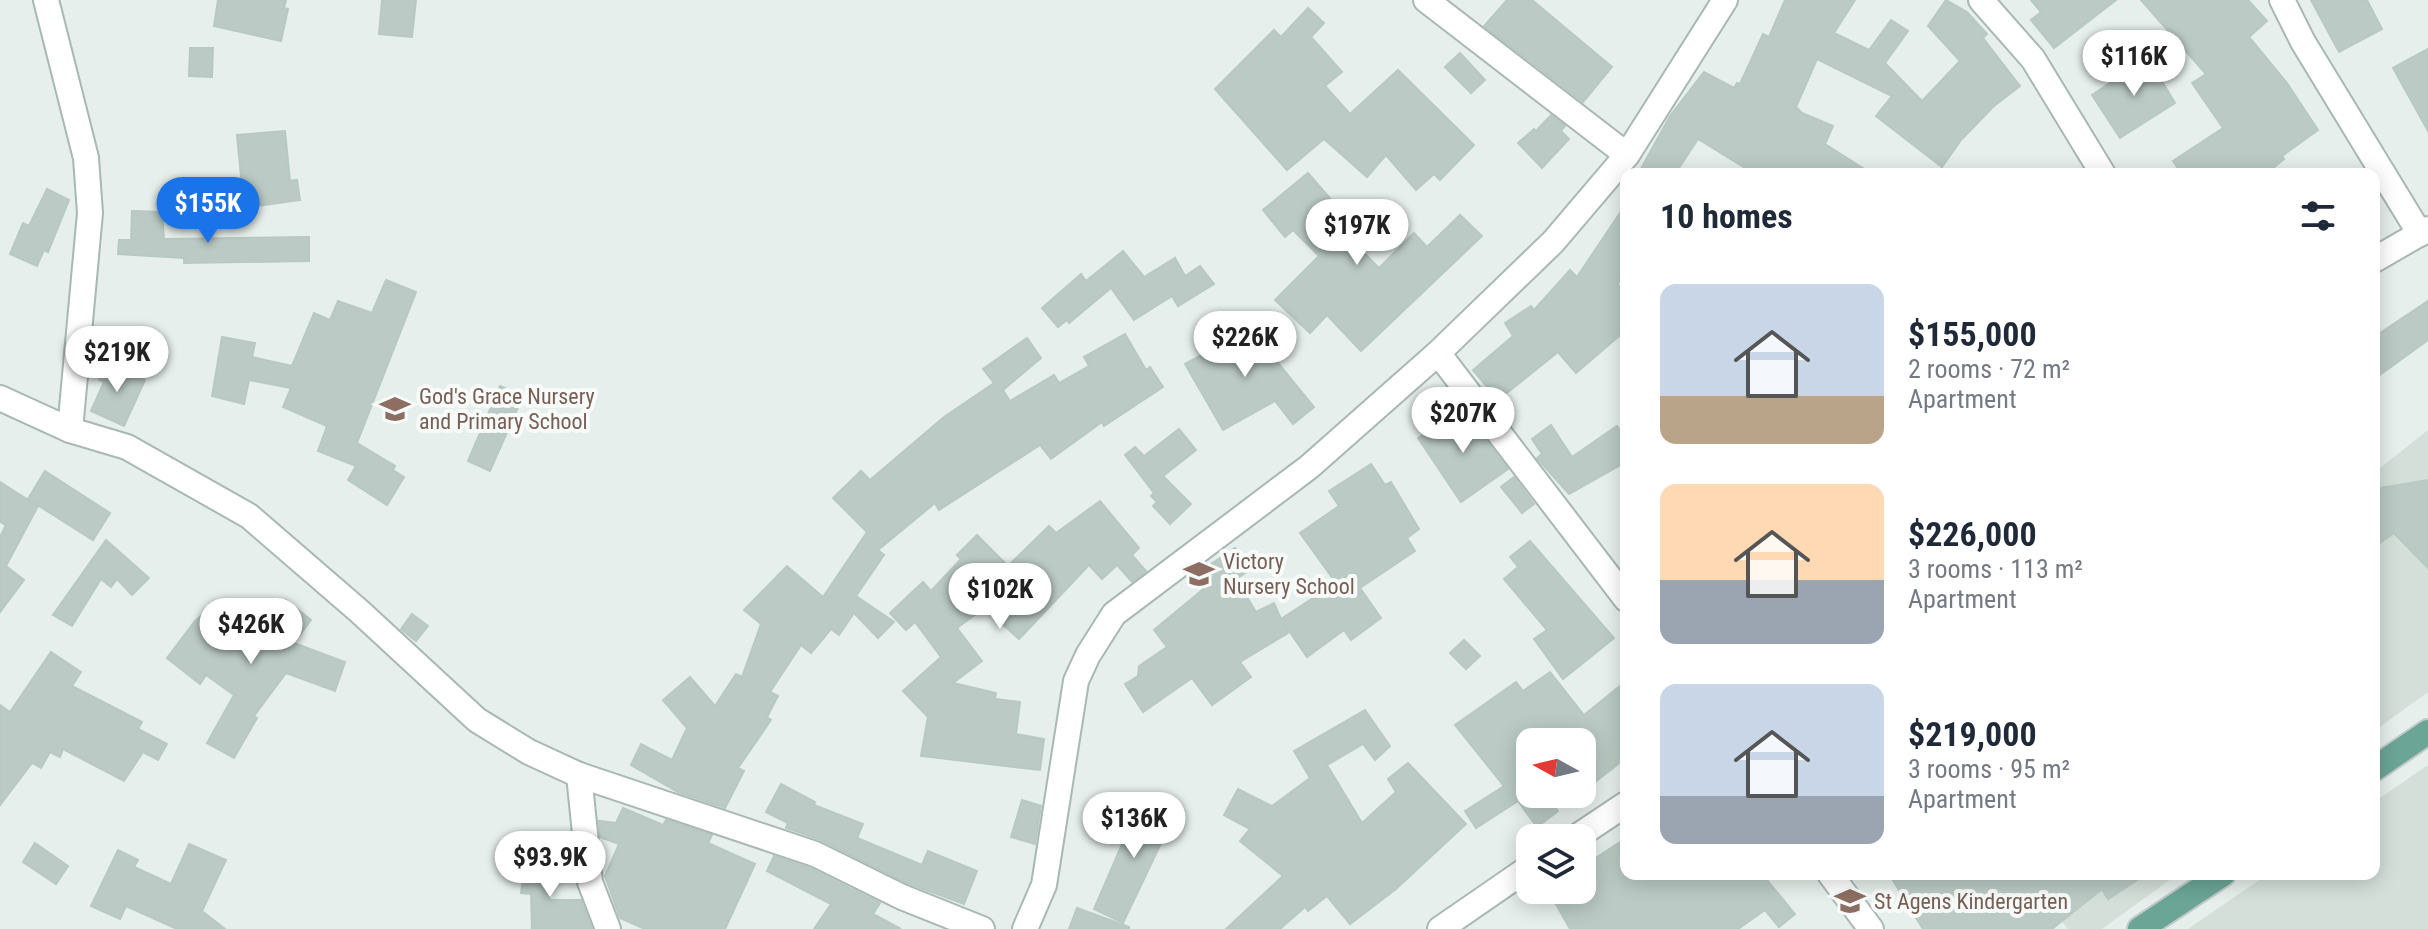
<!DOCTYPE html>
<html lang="en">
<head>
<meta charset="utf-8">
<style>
	body { margin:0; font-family:"Roboto Condensed",sans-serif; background:#f2f2f3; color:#1f2937; height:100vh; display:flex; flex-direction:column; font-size:30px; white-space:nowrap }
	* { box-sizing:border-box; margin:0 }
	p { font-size:26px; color:#747a83 }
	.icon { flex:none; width:44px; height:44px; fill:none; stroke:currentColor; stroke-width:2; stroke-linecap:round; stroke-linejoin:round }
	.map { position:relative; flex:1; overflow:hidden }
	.drawer { position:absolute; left:1620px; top:168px; width:760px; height:712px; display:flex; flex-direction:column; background:#fff; border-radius:16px; box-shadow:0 4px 20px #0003 }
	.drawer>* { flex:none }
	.needle { width:52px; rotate:278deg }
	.fabs { position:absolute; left:1516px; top:728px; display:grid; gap:16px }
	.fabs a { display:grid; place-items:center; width:80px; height:80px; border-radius:16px; background:#fff; box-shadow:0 4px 20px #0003; font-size:40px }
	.price { position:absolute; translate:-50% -68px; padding:0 18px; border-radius:28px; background:#fff; color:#222; font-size:26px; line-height:52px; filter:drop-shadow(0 2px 4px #0008) }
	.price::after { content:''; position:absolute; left:50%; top:48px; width:24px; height:18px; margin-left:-12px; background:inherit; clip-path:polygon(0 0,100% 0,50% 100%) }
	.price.on { background:#1a73e8; color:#fff }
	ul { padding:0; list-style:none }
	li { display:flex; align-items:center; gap:24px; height:200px; padding:0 40px }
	li span { display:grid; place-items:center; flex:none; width:224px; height:160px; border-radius:16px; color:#555 }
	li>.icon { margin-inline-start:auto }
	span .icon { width:96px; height:96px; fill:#fffc; stroke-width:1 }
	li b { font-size:34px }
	h2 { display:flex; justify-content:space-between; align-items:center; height:96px; padding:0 40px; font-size:34px }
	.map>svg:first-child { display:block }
</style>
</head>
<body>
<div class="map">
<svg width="2428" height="929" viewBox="0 0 2428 929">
	<rect width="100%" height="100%" fill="#e6efeb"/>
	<g fill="#d4dfda">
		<path d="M 2428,430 L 2428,692 L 2374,731 L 2374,473 Z"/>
		<path d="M 2428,765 L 2428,929 L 2188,929 L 2268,874 L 2374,874 L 2374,802 Z"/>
		<path d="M 2023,874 L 2178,874 L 2102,929 L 2068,929 Z"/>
	</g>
	<g fill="#bbcac4" stroke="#b8c9c2" stroke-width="2">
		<path d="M 218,0 L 286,0 L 284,8 L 288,9 L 281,41 L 214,26 Z"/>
		<path d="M 382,0 L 416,0 L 412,37 L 379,34 Z"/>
		<path d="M 1507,0 L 1532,0 L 1612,67 L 1583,102 L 1484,26 Z"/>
		<path d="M 1785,0 L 1855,0 L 1834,33 L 1869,50 L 1891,20 L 1908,31 L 1885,63 L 1922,101 L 1960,61 L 1928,26 L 1946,0 L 1967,12 L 1987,34 L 1983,38 L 2020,86 L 1994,106 L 1961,140 L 1942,167 L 1876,116 L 1892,96 L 1817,59 L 1796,107 L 1802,113 L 1833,126 L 1825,144 L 1872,174 L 1755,174 L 1698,139 L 1675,174 L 1638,174 L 1670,116 L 1704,72 L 1734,88 L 1737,83 L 1740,84 L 1763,34 L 1769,37 Z"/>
		<path d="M 2031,0 L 2116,0 L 2054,48 L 2031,20 L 2041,12 Z"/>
		<path d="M 2141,0 L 2248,0 L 2267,21 L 2249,37 L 2287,83 L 2318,130 L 2282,156 L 2284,159 L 2266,174 L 2182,174 L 2173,161 L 2223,128 L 2192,83 L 2206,74 Z"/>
		<path d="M 2311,0 L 2367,0 L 2382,29 L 2339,52 Z"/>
		<path d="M 1308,8 L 1324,23 L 1311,37 L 1342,72 L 1325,86 L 1350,114 L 1398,70 L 1474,145 L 1440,180 L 1434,174 L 1416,190 L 1386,155 L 1367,177 L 1324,139 L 1287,170 L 1215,89 L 1274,30 L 1281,37 Z"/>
		<path d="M 190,48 L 213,48 L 212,77 L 189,76 Z"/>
		<path d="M 2428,49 L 2428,131 L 2393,68 Z"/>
		<path d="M 1460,53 L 1485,80 L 1471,93 L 1445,67 Z"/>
		<path d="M 2148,58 L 2175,103 L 2120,138 L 2092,95 Z"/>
		<path d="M 1551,115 L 1565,126 L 1561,131 L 1569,139 L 1542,168 L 1518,143 L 1534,129 L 1536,131 Z"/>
		<path d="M 285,131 L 290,181 L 297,180 L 300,200 L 174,218 L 171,197 L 242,187 L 237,135 Z"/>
		<path d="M 1308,173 L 1347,218 L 1338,227 L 1379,268 L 1414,233 L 1427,247 L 1460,215 L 1482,236 L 1361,351 L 1327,315 L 1310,333 L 1275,300 L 1319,256 L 1293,230 L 1285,237 L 1263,210 Z"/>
		<path d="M 47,189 L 69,200 L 48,252 L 44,250 L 37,266 L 10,254 L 23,223 L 29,226 Z"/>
		<path d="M 1626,204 L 1626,274 L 1617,284 L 1626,293 L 1626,330 L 1576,373 L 1558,352 L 1498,400 L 1473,370 L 1513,336 L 1505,323 L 1531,306 L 1534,310 L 1570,270 L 1577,277 Z"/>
		<path d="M 132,211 L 162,212 L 164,239 L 309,237 L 309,261 L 184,263 L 184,258 L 118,254 L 119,240 L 131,240 Z"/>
		<path d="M 1123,251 L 1144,277 L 1175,258 L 1185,276 L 1200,266 L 1214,284 L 1178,306 L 1172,296 L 1134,320 L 1111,288 L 1069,323 L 1067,320 L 1058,327 L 1042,308 L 1081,274 L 1086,281 Z"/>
		<path d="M 386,280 L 416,292 L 357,443 L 395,466 L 393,470 L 404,477 L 387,505 L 348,480 L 356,466 L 318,451 L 327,426 L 283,407 L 291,388 L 249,380 L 244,404 L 212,396 L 222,337 L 255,343 L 252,357 L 292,366 L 314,313 L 330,320 L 338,301 L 372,313 Z"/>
		<path d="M 2428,301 L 2428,340 L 2374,379 L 2374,337 Z"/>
		<path d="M 1238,314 L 1314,407 L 1293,424 L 1275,401 L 1223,430 L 1185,364 L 1233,338 L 1224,326 Z"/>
		<path d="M 1125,334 L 1146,370 L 1150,367 L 1163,387 L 1104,426 L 1102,422 L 1051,459 L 1040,445 L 939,510 L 935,503 L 878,550 L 884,555 L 856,596 L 894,622 L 878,638 L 854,613 L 839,635 L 831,629 L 811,653 L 801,645 L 770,692 L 778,696 L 767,717 L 771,720 L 738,768 L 744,771 L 725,808 L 678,792 L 631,765 L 641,744 L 672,760 L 687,728 L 663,700 L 690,677 L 715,706 L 736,674 L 742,677 L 761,624 L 744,610 L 787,566 L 823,597 L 867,532 L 833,498 L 861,471 L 870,480 L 944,417 L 994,383 L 983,369 L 1027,338 L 1041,358 L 1003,390 L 1010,401 L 1054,375 L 1059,383 L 1089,366 L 1084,357 Z"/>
		<path d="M 107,363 L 145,380 L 124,426 L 91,411 L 104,382 L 99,380 Z"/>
		<path d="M 500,386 L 523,396 L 490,471 L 468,461 Z"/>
		<path d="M 1463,410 L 1508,469 L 1461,502 L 1418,438 Z"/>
		<path d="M 1551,425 L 1572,457 L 1617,426 L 1626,439 L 1626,462 L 1569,494 L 1537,458 L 1542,454 L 1532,439 Z"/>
		<path d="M 1179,429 L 1196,450 L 1163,476 L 1191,504 L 1170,524 L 1153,506 L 1157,502 L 1151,496 L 1154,493 L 1125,455 L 1135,447 L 1144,456 Z"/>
		<path d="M 1371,464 L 1385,485 L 1391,482 L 1419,529 L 1407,538 L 1415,551 L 1360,588 L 1381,618 L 1351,640 L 1344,630 L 1307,657 L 1283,622 L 1288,633 L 1240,662 L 1251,677 L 1212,705 L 1192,678 L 1143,712 L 1125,684 L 1138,676 L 1139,666 L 1167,647 L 1154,630 L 1213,581 L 1205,568 L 1235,548 L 1250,570 L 1236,579 L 1256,612 L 1274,603 L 1281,619 L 1336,583 L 1300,533 L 1339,506 L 1329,491 Z"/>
		<path d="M 45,471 L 110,513 L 93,540 L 28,499 Z"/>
		<path d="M 1514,477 L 1534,504 L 1522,513 L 1501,487 Z"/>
		<path d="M 2428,480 L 2428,568 L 2394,533 L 2374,547 L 2374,489 Z"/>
		<path d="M 0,482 L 38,506 L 6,566 L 24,580 L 0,612 L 0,537 L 6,525 L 0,522 Z"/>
		<path d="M 1100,501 L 1139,548 L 1132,555 L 1146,571 L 1132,582 L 1117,565 L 1102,579 L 1089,565 L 1019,639 L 984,608 L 957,628 L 982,661 L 953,683 L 996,693 L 995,699 L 1020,702 L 1016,734 L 1044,739 L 1040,770 L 921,756 L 928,717 L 903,691 L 941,657 L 915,622 L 906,630 L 890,613 L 923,582 L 931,591 L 961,559 L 957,555 L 977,535 L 1008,566 L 1049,526 L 1056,533 Z"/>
		<path d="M 106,540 L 149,578 L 132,595 L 117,579 L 111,587 L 101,579 L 72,626 L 53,615 Z"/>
		<path d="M 1530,541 L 1614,638 L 1563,679 L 1534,639 L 1547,630 L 1504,579 L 1518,567 L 1510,557 Z"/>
		<path d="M 286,600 L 311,620 L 294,643 L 345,662 L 335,691 L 286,673 L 254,716 L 257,718 L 234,758 L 207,743 L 234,695 L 206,675 L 200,684 L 167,658 L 195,621 L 213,606 L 248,646 Z"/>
		<path d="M 412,614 L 428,626 L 416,641 L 401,629 Z"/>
		<path d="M 1464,640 L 1480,656 L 1466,669 L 1450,653 Z"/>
		<path d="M 51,652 L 81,672 L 72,686 L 142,722 L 138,729 L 167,744 L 158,760 L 143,752 L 124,781 L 63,749 L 60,757 L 50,752 L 41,768 L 32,763 L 0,805 L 0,705 L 10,712 Z"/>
		<path d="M 1550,672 L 1584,715 L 1626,681 L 1626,758 L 1582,792 L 1582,742 L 1530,742 L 1530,794 L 1545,794 L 1558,811 L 1537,827 L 1518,801 L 1476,828 L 1465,811 L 1504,786 L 1455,725 L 1516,682 L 1523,691 Z"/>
		<path d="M 1365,710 L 1390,746 L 1375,760 L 1363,744 L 1327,765 L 1362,823 L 1396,792 L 1388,779 L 1408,763 L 1466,824 L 1396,889 L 1350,924 L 1327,896 L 1308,911 L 1305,907 L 1280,929 L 1226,929 L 1283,876 L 1240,841 L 1250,829 L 1224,815 L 1238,789 L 1272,806 L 1310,778 L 1294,751 Z"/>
		<path d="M 781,784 L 815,802 L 814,805 L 863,824 L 857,838 L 922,865 L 928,851 L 977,871 L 964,904 L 907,883 L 821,840 L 786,828 L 788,823 L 766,812 Z"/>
		<path d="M 1142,798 L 1175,814 L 1123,923 L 1094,909 Z"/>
		<path d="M 1022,800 L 1041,806 L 1035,844 L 1011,837 Z"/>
		<path d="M 623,808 L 663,825 L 666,820 L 712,835 L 708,843 L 755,864 L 725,929 L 645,929 L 620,918 L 605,876 L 619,844 L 600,837 L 599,821 L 616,823 Z"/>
		<path d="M 1626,838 L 1626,874 L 1762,874 L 1795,914 L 1779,927 L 1765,910 L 1738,929 L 1570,929 L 1548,890 L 1582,890 L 1582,867 Z"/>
		<path d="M 35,843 L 68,866 L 56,884 L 23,862 Z"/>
		<path d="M 189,844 L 226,860 L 202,911 L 225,929 L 177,929 L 126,906 L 120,919 L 91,906 L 118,850 L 138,860 L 134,867 L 171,884 Z"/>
		<path d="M 526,856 L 555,861 L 549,900 L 581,900 L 592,929 L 532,929 L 531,894 L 521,893 Z"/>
		<path d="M 774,856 L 809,868 L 880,903 L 873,914 L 901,929 L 814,929 L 831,904 L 767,871 Z"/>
		<path d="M 1889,874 L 2146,874 L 2108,899 L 2102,889 L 2052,929 L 1923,929 Z"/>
		<path d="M 1077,908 L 1129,927 L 1129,929 L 1069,929 Z"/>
	</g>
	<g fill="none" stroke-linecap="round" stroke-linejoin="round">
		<g stroke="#a8b8b2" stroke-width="28">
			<g id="minor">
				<path d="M 46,0 L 86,158 L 90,213 L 70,430"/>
				<path d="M 1426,0 L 1627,155"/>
				<path d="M 1981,0 L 2033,59 L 2103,174"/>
				<path d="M 2282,0 L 2303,42 L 2420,234"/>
				<path d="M 2374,260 L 2428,229"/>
				<path d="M 1438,353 L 1626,599"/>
				<path d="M 0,398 L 70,430 L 127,447 L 249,516 L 359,611 L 477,720 L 529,752 L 579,775 L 590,882 L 608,929"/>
				<path d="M 579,775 L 815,854 L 902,897 L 982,929"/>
				<path d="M 1575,838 L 1626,804"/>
				<path d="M 1830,874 L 1871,929"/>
				<path d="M 1025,929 L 1044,885 L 1076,681 L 1088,655 L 1114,614 L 1309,467 L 1438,353 L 1553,242 L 1627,155 L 1725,0"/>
				<path d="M 1440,929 L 1530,867"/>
			</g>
		</g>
		<g stroke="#c2cac8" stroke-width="28">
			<g id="major">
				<path d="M 2374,769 L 2428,732"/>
				<path d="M 2140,929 L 2223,874"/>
			</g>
		</g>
		<use href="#minor" stroke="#fff" stroke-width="24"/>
		<use href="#major" stroke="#6aa596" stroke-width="24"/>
	</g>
	<defs>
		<g id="school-bare" transform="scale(2.4)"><path d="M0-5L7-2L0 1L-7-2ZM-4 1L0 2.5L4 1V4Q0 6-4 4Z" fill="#8d6e63" stroke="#f7fbf9" stroke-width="2.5" paint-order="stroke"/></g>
	</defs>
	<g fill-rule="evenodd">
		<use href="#school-bare" x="395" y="409"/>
		<use href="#school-bare" x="1199" y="574"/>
		<use href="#school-bare" x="1850" y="901"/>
	</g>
	<g text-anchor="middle" stroke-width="8" stroke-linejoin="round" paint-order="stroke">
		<g font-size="22" fill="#785e54" stroke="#f7fbf9" text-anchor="start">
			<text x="419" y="404">God's Grace Nursery<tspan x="419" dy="25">and Primary School</tspan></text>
			<text x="1223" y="569">Victory<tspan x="1223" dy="25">Nursery School</tspan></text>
			<text x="1874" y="909">St Agens Kindergarten</text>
		</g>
	</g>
</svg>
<div class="fabs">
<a><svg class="needle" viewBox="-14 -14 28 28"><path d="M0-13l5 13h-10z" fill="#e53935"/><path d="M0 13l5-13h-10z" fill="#747a83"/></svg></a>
<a><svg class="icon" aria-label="layers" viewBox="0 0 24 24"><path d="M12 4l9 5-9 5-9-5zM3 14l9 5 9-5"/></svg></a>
</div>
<b class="price" style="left:2134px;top:98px">$116K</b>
<b class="price on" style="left:208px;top:245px">$155K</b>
<b class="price" style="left:1357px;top:267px">$197K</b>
<b class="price" style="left:1245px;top:379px">$226K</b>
<b class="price" style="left:117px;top:394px">$219K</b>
<b class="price" style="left:1463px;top:455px">$207K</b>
<b class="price" style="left:1000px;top:631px">$102K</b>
<b class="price" style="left:251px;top:666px">$426K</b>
<b class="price" style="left:1134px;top:860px">$136K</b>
<b class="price" style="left:550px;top:899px">$93.9K</b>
<section class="drawer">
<h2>10 homes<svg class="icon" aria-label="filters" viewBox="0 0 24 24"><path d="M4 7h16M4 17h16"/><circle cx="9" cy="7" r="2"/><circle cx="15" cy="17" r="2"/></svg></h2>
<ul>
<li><span style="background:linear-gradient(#c9d6e8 70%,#b9a48a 0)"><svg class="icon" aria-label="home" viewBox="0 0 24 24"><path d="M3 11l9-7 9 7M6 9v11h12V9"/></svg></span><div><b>$155,000</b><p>2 rooms · 72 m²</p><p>Apartment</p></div></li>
<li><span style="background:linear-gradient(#ffd9b3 60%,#9aa5b1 0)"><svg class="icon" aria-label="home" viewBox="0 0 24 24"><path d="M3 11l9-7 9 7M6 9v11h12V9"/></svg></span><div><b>$226,000</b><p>3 rooms · 113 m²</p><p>Apartment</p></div></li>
<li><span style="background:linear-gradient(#c9d6e8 70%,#9aa5b1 0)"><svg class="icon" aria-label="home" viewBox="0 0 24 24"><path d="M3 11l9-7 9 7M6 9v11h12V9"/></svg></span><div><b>$219,000</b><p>3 rooms · 95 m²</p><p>Apartment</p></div></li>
</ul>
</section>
</div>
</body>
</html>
